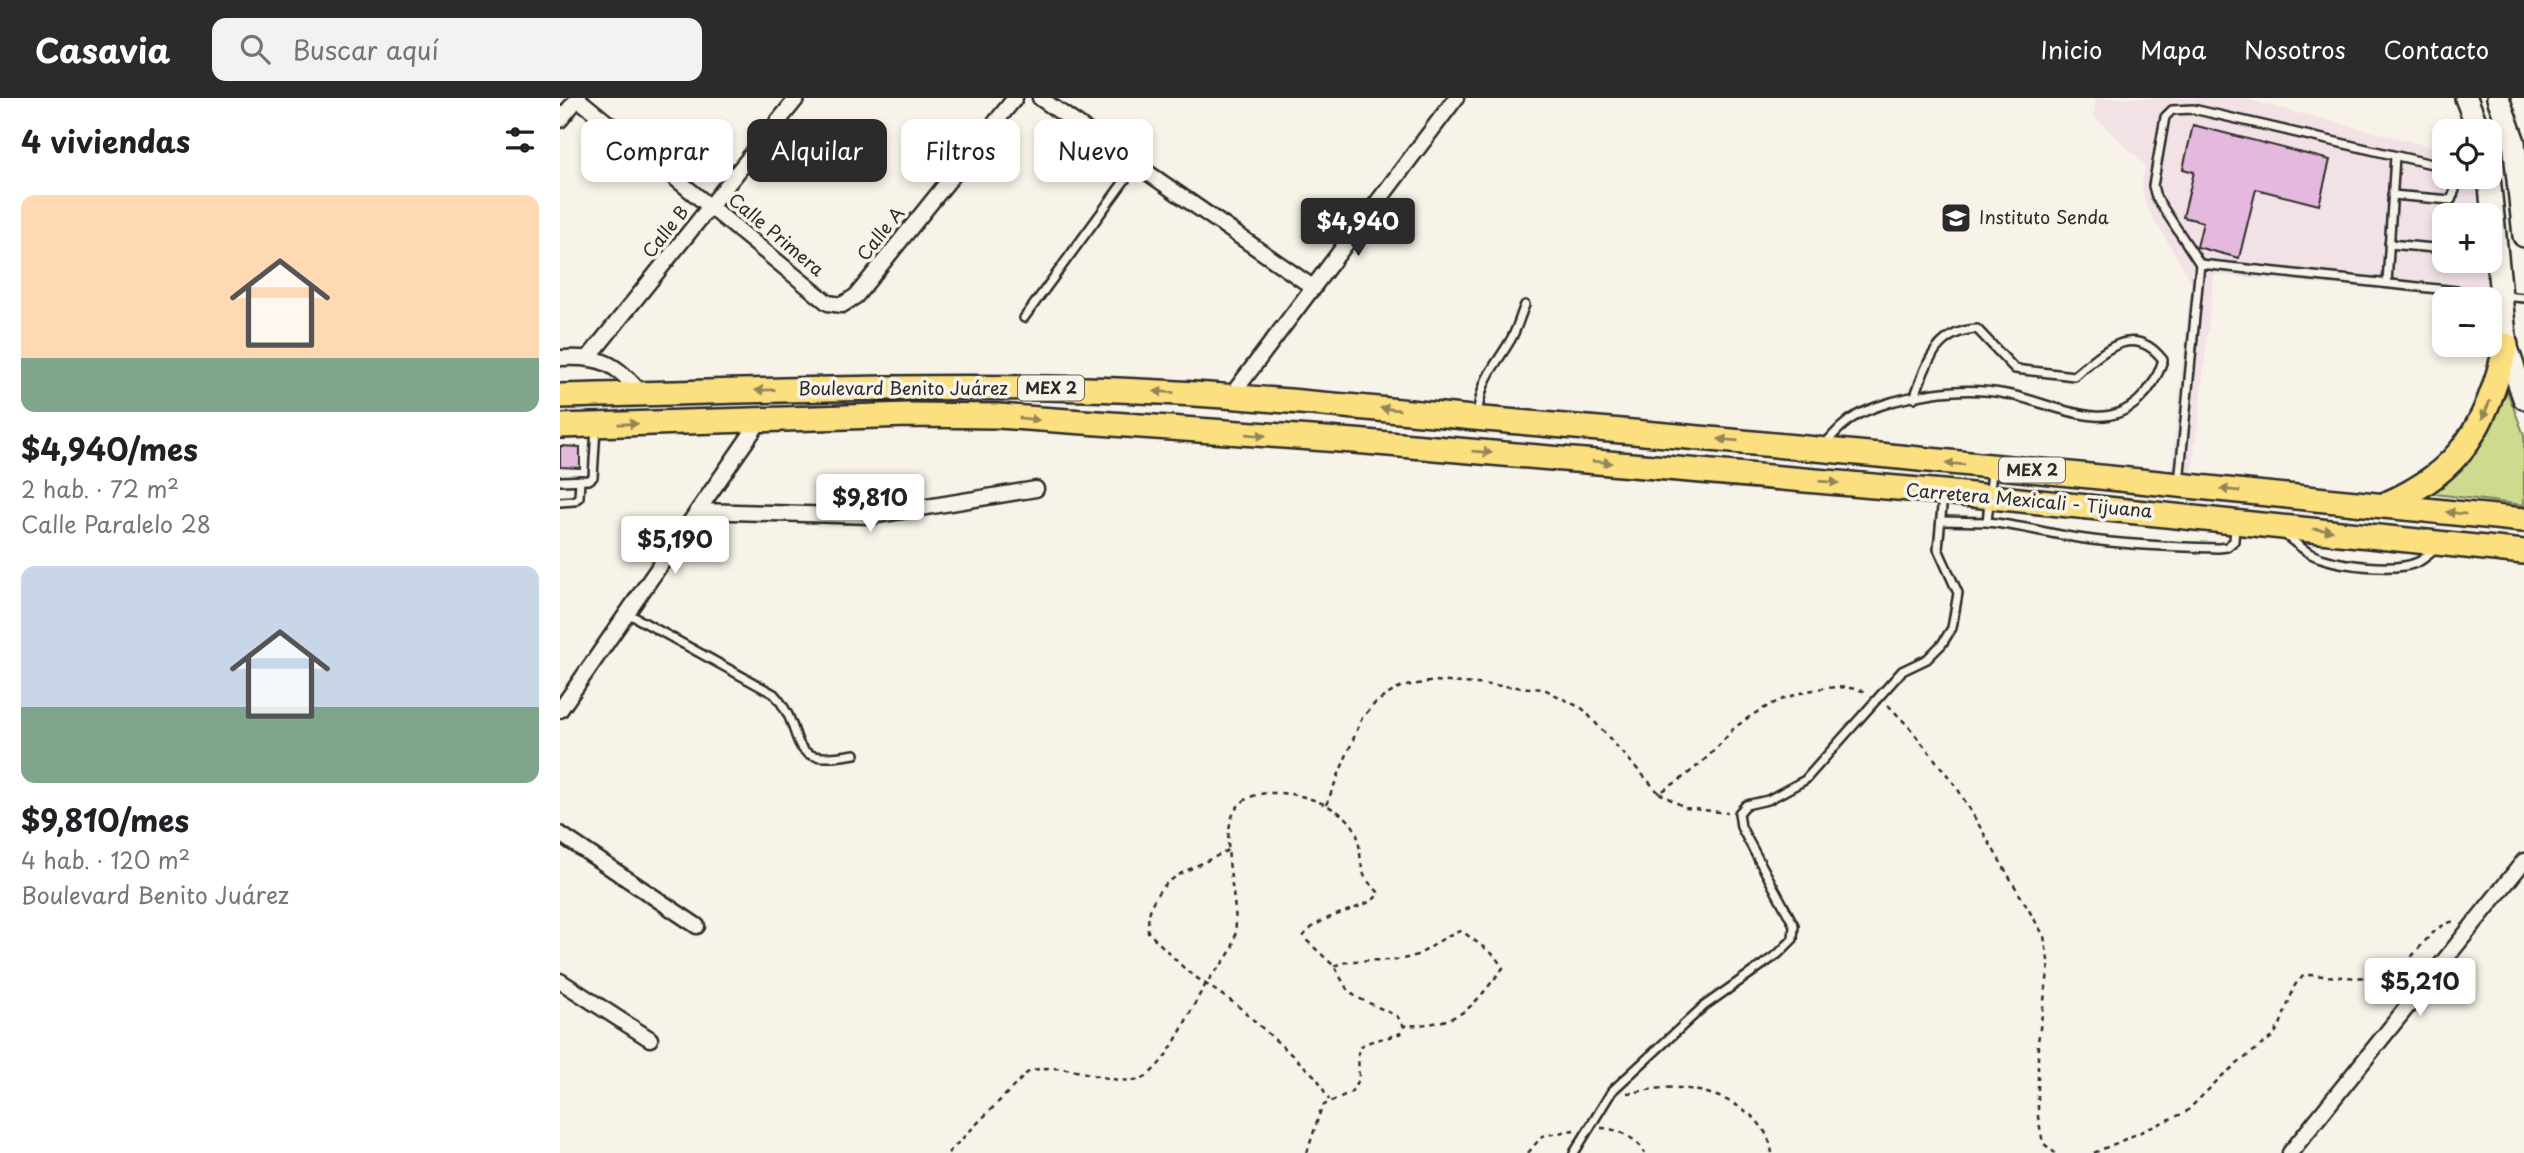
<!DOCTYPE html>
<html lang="es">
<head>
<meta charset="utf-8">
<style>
	body { margin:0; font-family:"Playpen Sans",sans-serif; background:#f2f2f2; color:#202124; height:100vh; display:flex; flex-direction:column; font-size:26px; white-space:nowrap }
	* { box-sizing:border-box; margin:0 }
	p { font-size:23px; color:#757577 }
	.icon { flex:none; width:38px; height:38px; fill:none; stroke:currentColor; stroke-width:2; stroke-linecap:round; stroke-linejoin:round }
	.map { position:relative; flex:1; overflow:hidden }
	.drawer { display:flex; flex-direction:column; background:#fff; width:560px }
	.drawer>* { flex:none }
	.guide { position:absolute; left:21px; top:21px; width:665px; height:63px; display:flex; gap:14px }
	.controls { position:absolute; left:1872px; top:21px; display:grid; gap:14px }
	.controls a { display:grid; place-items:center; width:70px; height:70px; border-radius:14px; background:#fff; box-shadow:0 4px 10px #0003; font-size:35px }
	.price { position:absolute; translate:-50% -60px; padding:0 16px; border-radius:7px; background:#fff; color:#222; font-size:23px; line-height:46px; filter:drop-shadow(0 2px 4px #0008) }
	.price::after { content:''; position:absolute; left:50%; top:42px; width:21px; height:16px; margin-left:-10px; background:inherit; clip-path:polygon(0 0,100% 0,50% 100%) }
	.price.active { background:#2b2b2b; color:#fff }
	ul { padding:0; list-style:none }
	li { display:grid; align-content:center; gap:14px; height:371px; padding:0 21px }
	li span { display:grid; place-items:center; height:217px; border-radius:14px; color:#555 }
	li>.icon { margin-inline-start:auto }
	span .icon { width:126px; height:126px; fill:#fffc; stroke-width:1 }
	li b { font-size:30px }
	h2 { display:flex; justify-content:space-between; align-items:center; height:84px; padding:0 21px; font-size:30px }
	.pill { padding:0 24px; border-radius:14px; background:#fff; box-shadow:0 4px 10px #0003; font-size:24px; line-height:63px }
	.pill.active { background:#2b2b2b; color:#fff }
	header { display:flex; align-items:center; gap:42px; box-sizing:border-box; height:98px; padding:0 35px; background:#2b2b2b; color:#fff }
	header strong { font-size:33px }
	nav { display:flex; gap:38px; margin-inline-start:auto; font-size:24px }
	.search { width:490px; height:63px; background:#f2f2f2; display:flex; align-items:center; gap:18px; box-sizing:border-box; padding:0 24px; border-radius:14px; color:#757577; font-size:26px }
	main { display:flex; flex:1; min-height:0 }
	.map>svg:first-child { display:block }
</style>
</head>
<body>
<header>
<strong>Casavia</strong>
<div class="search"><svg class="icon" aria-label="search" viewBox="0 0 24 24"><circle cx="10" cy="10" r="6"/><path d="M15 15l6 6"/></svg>Buscar aquí</div>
<nav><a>Inicio</a><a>Mapa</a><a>Nosotros</a><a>Contacto</a></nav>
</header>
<main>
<section class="drawer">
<h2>4 viviendas<svg class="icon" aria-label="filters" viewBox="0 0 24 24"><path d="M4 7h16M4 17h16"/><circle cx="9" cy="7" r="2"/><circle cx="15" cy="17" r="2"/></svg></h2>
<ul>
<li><span style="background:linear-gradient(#ffd9b3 75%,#7fa58c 0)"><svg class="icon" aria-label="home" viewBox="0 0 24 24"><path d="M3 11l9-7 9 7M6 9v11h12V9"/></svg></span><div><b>$4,940/mes</b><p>2 hab. · 72 m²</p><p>Calle Paralelo 28</p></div></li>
<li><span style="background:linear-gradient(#c9d6e8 65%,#7fa58c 0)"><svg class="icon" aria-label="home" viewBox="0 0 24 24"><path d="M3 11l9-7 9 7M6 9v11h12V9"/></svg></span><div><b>$9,810/mes</b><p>4 hab. · 120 m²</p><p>Boulevard Benito Juárez</p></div></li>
</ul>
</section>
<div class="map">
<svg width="1964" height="1055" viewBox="0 0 1964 1055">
	<rect width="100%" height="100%" fill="#f7f3e8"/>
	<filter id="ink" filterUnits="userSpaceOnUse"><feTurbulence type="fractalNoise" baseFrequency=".0143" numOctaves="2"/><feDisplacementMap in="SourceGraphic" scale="14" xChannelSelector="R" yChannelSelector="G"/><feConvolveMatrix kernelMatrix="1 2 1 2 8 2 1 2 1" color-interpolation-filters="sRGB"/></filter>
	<g filter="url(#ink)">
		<path fill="#f2e2e5" d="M 1536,0 L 1681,0 L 1885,52 L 1885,79 L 1915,79 L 1919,117 L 1885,117 L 1885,163 L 1924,163 L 1927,201 L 1654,177 L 1632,375 L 1611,374 L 1631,183 L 1586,108 L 1582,89 L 1585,67 L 1534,18 Z"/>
		<path fill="#ceda8d" stroke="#7c825c" stroke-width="2" d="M 1944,285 L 1964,337 L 1964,407 L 1867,395 L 1920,346 Z"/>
		<g fill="#e5b9de" stroke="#2b2b2b" stroke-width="2">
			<path d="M 1633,27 L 1770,62 L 1759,107 L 1696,91 L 1679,160 L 1637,149 L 1643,124 L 1623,119 L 1634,74 L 1623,71 Z"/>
			<path d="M 0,348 L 20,349 L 20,370 L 0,369 Z"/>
		</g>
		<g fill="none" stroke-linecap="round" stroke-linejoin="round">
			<g stroke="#2b2b2b" stroke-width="12">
				<g id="lane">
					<path d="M 1832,97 L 1891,102 L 1895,92 L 1894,79"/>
					<path d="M 1829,146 L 1885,151"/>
					<path d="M 1640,166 L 1596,99 L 1593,88 L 1605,19 L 1612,12 L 1633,11 L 1885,69"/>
					<path d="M 1827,185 L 1835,58"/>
					<path d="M 464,220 L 576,67"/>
					<path d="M 917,316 C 924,275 931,275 950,243 C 957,232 960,218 965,207"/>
					<path d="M 1263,348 C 1274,336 1284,324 1299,316 C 1340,297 1401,287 1446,296 C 1475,301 1505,316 1534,318 C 1570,321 1594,292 1603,262 C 1573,223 1543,254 1514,278 L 1455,271 L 1417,231 C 1375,233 1367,266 1354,300"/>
					<path d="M 1,383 L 29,382 L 33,379 L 36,330"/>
					<path d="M 1619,385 L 1640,166 L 1964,200"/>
					<path d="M 0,404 L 14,403 L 19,399 L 20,382"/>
					<path d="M 1381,423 L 1427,424 L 1432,373"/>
					<path d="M 1427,424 C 1458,427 1487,435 1518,440 C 1565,447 1611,449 1659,450 L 1667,449 L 1674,443 L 1675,429"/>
					<path d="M 1725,437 C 1733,443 1742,451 1751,456 C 1774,467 1835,475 1858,464 C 1864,461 1870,455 1876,451"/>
					<path d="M 69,516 L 214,596 C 250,636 219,670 295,656"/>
					<path d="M 1014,1055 L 1052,993 L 1144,908 L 1218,856 L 1233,841 L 1234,827 L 1181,729 L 1179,715 L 1186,707 L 1208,702 L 1245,682 L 1342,573 L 1367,561 L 1382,546 L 1392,530 L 1398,495 L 1378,451 L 1383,398"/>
				</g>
			</g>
			<g stroke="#2b2b2b" stroke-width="19">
				<g id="street">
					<path d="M 17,0 L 268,205 L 282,207 L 296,198 L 455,0"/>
					<path d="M 480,0 L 754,190"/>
					<path d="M 0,22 L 18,0"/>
					<path d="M 29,259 L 237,0"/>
					<path d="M 0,260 C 42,258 54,264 82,296"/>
					<path d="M 671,298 L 896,0"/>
					<path d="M 138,413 L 312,418 L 476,391"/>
					<path d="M 0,612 L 200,323"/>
					<path d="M 0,736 L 137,828"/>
					<path d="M 0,883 L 90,941"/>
					<path d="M 1730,1055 L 1964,763"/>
				</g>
			</g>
			<g stroke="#2b2b2b" stroke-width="26">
				<g id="secondary">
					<path d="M 1906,0 L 1919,33"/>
					<path d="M 1938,0 L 1954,44 L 1964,138"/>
					<path d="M 1929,79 L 1946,247 L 1964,300"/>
				</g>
			</g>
			<g stroke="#2b2b2b" stroke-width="28">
				<g id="primary">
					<path d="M 0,298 C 175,294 350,286 525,291 C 673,295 821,312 969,325 C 1301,353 1632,389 1964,422"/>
					<path d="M 0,328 L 349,317 L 438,318 L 794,343 L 1383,394 L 1964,454"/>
					<path d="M 1826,406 C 1902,374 1928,324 1946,247"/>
				</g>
			</g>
			<g stroke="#2b2b2b" stroke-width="2.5" stroke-dasharray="5 5" stroke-linecap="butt">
				<path d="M 1328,607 L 1349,629 L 1396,688 L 1484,838 L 1489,868 L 1478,944 L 1478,1019 L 1483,1045 L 1495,1055"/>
				<path d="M 1099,695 L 1126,710 L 1168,715"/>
				<path d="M 766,707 L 802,620 L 816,604 L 840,589 L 875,583 L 984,591 L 1023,611 L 1099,695 C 1123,681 1143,665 1162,644 C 1167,639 1171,632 1177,628 C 1209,602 1268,578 1308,595"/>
				<path d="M 668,752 C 630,774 586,779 588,834 L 628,874 L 677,907 L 757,980 L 769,1002"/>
				<path d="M 774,868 C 800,857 827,867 854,858 C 872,852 883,836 902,833 L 934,857 L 943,870 C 908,914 903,925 844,928"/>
				<path d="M 1067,995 C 1085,993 1104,988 1121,990 C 1159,994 1207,1014 1212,1055"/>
				<path d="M 1041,1030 C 1057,1030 1078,1041 1085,1055"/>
				<path d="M 388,1055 L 467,975 C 504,956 563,998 589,976 C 615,954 628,914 646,886 C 654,873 668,862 673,847 C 688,805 633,696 712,695 C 737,694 767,704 786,720 C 805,737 796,759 805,779 C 808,785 815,790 819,795 C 809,813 761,813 743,839 L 774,868 L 787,891 L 796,899 L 837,918 L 844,928 L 841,935 C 827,941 810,941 798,950 L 799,982 L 791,994 L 762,1008 L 747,1055"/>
				<path d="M 968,1055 L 982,1038 L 1014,1032"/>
				<path d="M 1534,1055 L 1626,1014 L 1663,977 L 1713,938 L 1720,927 L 1735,887 L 1744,877 C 1766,877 1813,884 1832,875 C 1855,864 1869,826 1896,823"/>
			</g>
			<use href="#lane" stroke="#f7f3e8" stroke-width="7"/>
			<use href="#street" stroke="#f7f3e8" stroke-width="14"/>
			<use href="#secondary" stroke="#f7f3e8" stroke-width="21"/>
			<use href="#primary" stroke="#fce080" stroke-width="23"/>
		</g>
		<defs><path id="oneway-solid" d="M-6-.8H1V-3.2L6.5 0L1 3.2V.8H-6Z" transform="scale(1.75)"/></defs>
		<g fill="#948656">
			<use href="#oneway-solid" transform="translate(205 292) rotate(178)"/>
			<use href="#oneway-solid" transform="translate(604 294) rotate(-177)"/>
			<use href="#oneway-solid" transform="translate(830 311) rotate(-175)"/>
			<use href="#oneway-solid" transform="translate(1926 312) rotate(113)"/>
			<use href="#oneway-solid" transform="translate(469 321) rotate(6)"/>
			<use href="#oneway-solid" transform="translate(68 326) rotate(-1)"/>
			<use href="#oneway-solid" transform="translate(696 337) rotate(4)"/>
			<use href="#oneway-solid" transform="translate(1168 342) rotate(-175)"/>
			<use href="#oneway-solid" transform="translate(922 354) rotate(5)"/>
			<use href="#oneway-solid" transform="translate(1042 364) rotate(5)"/>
			<use href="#oneway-solid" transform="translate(1395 366) rotate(-175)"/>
			<use href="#oneway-solid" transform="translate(1269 384) rotate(5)"/>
			<use href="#oneway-solid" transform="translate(1670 392) rotate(-174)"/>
			<use href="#oneway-solid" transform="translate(1896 415) rotate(-174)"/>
			<use href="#oneway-solid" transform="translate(1763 432) rotate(6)"/>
		</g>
	</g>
	<defs>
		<g id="school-square" transform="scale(1.575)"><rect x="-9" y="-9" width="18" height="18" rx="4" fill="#2b2b2b" stroke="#f7f3e8"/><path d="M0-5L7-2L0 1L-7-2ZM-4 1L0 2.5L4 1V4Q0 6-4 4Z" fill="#fff"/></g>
	</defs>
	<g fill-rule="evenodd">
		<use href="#school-square" x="1396" y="120"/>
	</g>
	<g text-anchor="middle" stroke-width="7" stroke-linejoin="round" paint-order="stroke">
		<g fill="#f7f3e8" stroke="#686764" stroke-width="2">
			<rect x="458" y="277.5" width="66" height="25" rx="5"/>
			<rect x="1439" y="359.5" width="66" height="25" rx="5"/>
		</g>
		<g font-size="16" font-weight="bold" fill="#2b2b2b">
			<text x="491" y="296">MEX 2</text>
			<text x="1472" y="378">MEX 2</text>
		</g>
		<g font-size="18" fill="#2b2b2b" stroke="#f7f3e8" text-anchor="start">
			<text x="1419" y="126">Instituto Senda</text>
		</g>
		<g font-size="18" fill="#2b2b2b" stroke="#f7f3e8">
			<text transform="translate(106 134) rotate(-51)" y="6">Calle B</text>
			<text transform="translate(321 136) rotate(-51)" y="6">Calle A</text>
			<text transform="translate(216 137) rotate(40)" y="6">Calle Primera</text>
			<text x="343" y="297">Boulevard Benito Juárez</text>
			<text transform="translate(1469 403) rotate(5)" y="6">Carretera Mexicali - Tijuana</text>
		</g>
	</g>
</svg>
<div class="controls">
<a><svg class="icon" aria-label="locate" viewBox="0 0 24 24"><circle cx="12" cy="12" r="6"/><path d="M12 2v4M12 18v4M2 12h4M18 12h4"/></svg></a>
<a>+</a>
<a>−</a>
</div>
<b class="price active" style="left:798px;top:160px">$4,940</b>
<b class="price" style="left:310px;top:436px">$9,810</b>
<b class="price" style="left:115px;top:478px">$5,190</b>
<b class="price" style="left:1860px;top:920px">$5,210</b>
<div class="guide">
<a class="pill">Comprar</a>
<a class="pill active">Alquilar</a>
<a class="pill">Filtros</a>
<a class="pill">Nuevo</a>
</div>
</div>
</main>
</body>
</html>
